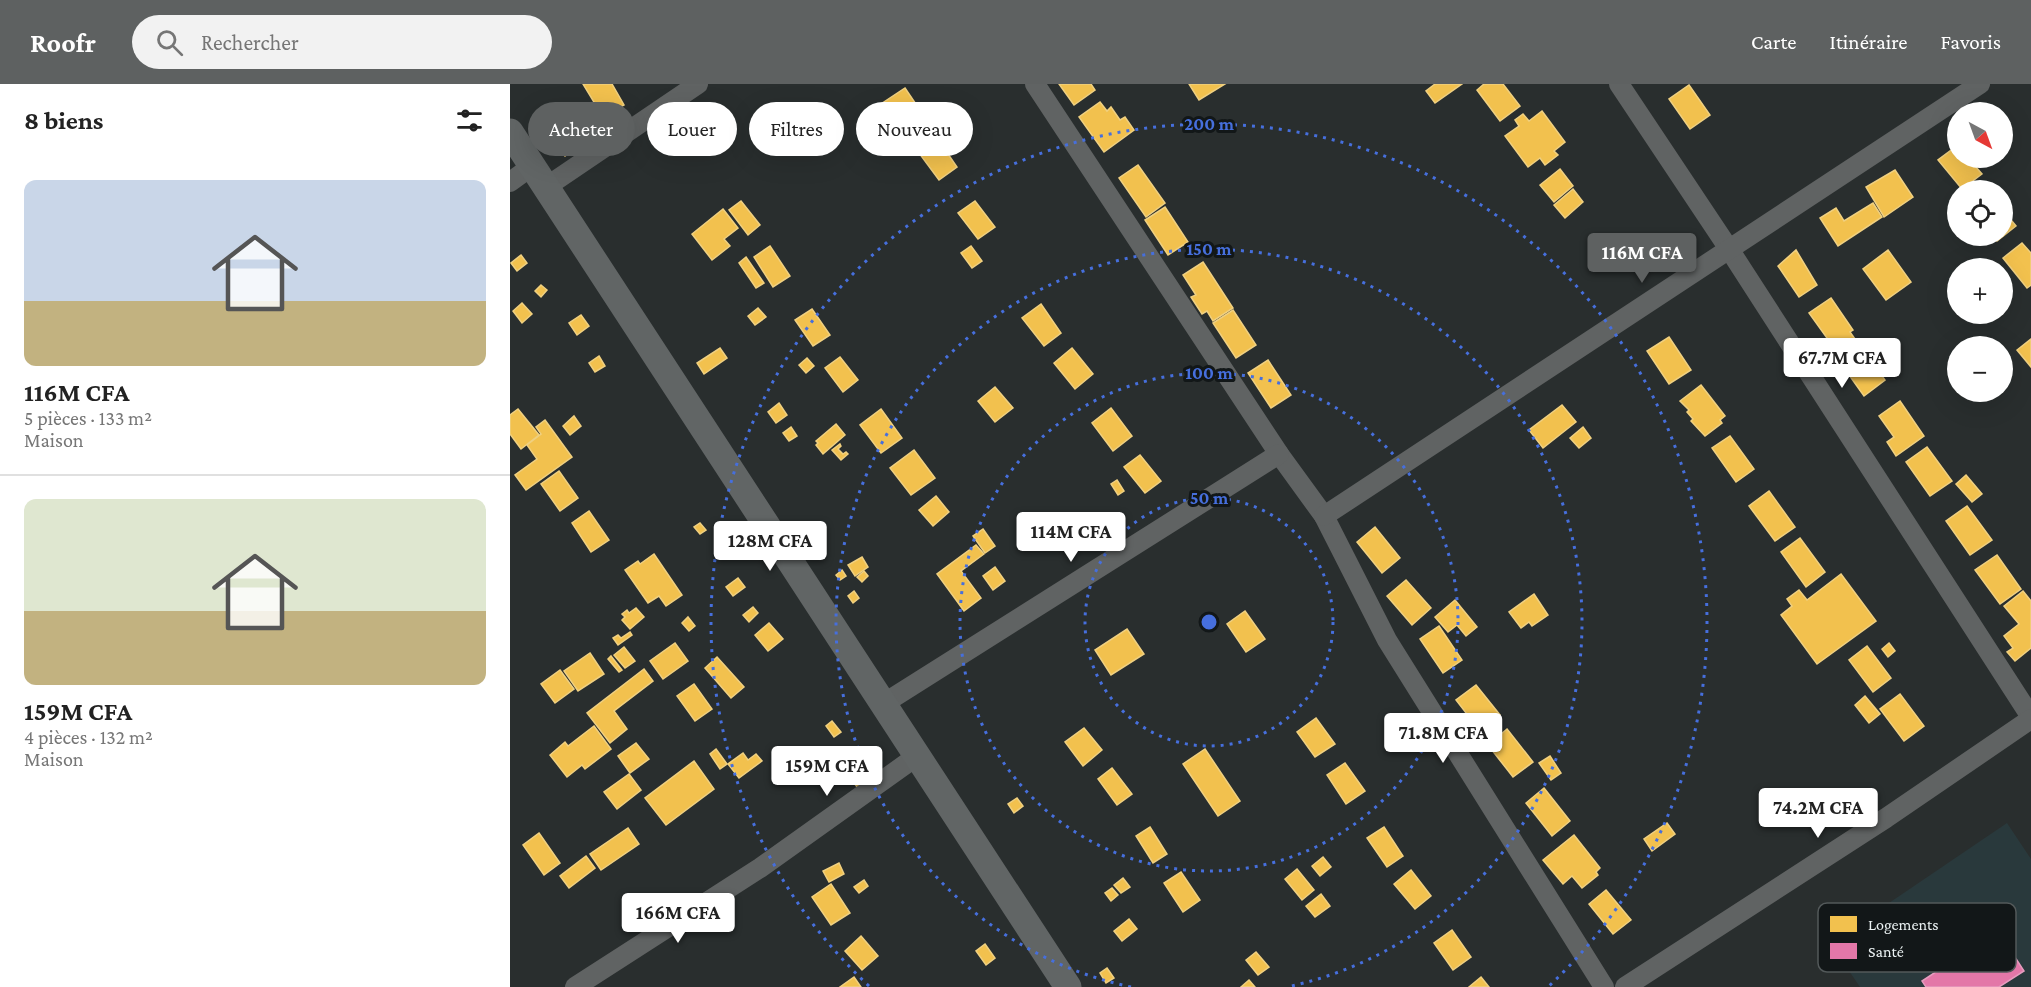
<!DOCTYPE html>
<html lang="fr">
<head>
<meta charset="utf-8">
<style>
	body { margin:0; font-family:"Crimson Pro",serif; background:#f2f2f2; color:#222; height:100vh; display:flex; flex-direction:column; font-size:22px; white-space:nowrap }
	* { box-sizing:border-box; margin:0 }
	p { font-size:20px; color:#767676 }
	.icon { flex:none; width:33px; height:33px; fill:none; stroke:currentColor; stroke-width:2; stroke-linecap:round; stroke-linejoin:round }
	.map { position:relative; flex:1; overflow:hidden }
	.panel { display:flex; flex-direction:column; background:#fff; width:510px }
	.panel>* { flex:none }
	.hud { position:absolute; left:18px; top:18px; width:570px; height:54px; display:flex; gap:12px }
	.needle { width:39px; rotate:139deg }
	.tools { position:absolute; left:1437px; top:18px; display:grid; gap:12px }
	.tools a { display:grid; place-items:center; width:66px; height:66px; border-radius:50%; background:#fff; box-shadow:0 6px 24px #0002; font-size:30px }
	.price { position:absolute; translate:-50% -51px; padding:0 14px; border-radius:6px; background:#fff; color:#222; font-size:20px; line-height:39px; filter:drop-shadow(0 2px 3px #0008) }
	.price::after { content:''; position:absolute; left:50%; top:36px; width:18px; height:14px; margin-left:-9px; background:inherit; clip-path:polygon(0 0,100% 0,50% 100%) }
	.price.selected { background:#5e6161; color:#fff }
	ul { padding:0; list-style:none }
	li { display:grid; align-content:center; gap:12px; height:318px; padding:0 24px }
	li+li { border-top:2px solid #e0e0e0 }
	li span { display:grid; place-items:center; height:186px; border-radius:12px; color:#555 }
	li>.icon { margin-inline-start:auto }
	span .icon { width:108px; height:108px; fill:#fffc; stroke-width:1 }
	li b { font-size:26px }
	h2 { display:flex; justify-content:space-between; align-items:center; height:72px; padding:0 24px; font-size:26px }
	.pill { padding:0 21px; border-radius:27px; background:#fff; box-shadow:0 6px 24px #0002; font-size:21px; line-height:54px }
	.pill.selected { background:#5e6161; color:#fff }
	header { display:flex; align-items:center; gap:36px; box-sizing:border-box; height:84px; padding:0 30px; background:#5e6161; color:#fff }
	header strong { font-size:28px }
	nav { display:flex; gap:33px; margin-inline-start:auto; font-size:21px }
	.search { width:420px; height:54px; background:#f2f2f2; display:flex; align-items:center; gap:15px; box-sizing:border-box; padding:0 21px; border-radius:33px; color:#767676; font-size:22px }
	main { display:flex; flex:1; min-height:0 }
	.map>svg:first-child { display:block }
</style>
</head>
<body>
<header>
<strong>Roofr</strong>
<div class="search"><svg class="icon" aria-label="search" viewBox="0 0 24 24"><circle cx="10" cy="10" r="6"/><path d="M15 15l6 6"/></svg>Rechercher</div>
<nav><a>Carte</a><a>Itinéraire</a><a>Favoris</a></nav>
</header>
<main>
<section class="panel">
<h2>8 biens<svg class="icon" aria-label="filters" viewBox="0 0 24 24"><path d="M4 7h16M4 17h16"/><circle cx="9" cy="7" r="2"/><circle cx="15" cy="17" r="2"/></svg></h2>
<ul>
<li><span style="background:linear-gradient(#c9d6e8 65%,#c2b280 0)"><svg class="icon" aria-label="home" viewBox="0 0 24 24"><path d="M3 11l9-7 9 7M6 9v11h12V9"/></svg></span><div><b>116M CFA</b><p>5 pièces · 133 m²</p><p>Maison</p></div></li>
<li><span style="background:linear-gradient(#dfe7d0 60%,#c2b280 0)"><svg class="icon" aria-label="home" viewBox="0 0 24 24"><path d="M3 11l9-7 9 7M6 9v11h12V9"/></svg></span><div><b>159M CFA</b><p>4 pièces · 132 m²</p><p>Maison</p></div></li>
</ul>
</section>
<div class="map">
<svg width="1521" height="903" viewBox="0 0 1521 903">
	<rect width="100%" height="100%" fill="#292e2e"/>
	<path fill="#29393c" d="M 1497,739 L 1521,775 L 1521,903 L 1350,903 L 1320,859 Z"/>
	<g fill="#f2c14e" stroke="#f0d080" stroke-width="1.5">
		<path d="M 73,0 L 102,0 L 114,21 L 93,33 Z"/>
		<path d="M 549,0 L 581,0 L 585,6 L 564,21 Z"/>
		<path d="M 679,0 L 715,0 L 689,16 Z"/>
		<path d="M 925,0 L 952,0 L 925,19 L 916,7 Z"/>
		<path d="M 974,0 L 993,0 L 1010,22 L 990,37 L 967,6 Z"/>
		<path d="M 1179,1 L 1200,31 L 1180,45 L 1159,15 Z"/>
		<path d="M 395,4 L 416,35 L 393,51 L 371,20 Z"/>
		<path d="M 590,18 L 597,27 L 601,23 L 610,36 L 615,33 L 624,46 L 594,68 L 569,33 Z"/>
		<path d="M 1032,27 L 1055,58 L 1044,67 L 1048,71 L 1035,81 L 1030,74 L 1018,83 L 995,52 L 1009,42 L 1005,36 L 1013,30 L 1019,37 Z"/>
		<path d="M 58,47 L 69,62 L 55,72 L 43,57 Z"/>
		<path d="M 425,51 L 447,83 L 429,96 L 406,65 Z"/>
		<path d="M 1448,61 L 1448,74 L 1458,74 L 1472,90 L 1452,105 L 1428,76 Z"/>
		<path d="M 628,81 L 655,119 L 636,133 L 609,94 Z"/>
		<path d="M 1050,85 L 1063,102 L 1044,118 L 1030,101 Z"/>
		<path d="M 1385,86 L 1403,113 L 1374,133 L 1356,103 Z"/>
		<path d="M 1063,105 L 1073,118 L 1055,134 L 1044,121 Z"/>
		<path d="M 231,117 L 250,141 L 238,151 L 219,126 Z"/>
		<path d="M 465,117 L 485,143 L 468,155 L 448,129 Z"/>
		<path d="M 1363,119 L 1372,133 L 1328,162 L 1310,134 L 1326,124 L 1334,137 Z"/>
		<path d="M 655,123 L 678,158 L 658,171 L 635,136 Z"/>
		<path d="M 213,125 L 228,144 L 214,155 L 220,162 L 202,176 L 182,150 Z"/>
		<path d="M 1492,125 L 1506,142 L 1487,157 L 1482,152 L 1492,152 Z"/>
		<path d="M 1512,159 L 1521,169 L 1521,201 L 1517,204 L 1493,174 Z"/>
		<path d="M 260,162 L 280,192 L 263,203 L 244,173 Z"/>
		<path d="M 461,162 L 472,177 L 462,184 L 451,169 Z"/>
		<path d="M 1286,166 L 1307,201 L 1289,213 L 1268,182 Z"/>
		<path d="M 1378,166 L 1401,198 L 1376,216 L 1353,185 Z"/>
		<path d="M 11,171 L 17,179 L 7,187 L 1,179 Z"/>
		<path d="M 236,173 L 254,199 L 246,204 L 229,179 Z"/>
		<path d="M 693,178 L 723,224 L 703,237 L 697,227 L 692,230 L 681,213 L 686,211 L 673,191 Z"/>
		<path d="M 31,201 L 37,206 L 31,213 L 25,207 Z"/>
		<path d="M 1321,214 L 1343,246 L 1340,248 L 1345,255 L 1335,261 L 1331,255 L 1322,261 L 1299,229 Z"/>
		<path d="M 12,219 L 22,230 L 12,239 L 3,227 Z"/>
		<path d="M 531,220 L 551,249 L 534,262 L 512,234 Z"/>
		<path d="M 248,224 L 256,233 L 245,241 L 238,232 Z"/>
		<path d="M 302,225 L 320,251 L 303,262 L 285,236 Z"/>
		<path d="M 723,226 L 746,261 L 726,274 L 703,239 Z"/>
		<path d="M 71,231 L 79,242 L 67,251 L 59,239 Z"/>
		<path d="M 1159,253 L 1181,286 L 1159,300 L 1137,267 Z"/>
		<path d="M 1521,255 L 1521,283 L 1507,266 Z"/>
		<path d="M 1351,262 L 1375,296 L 1354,312 L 1329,277 Z"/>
		<path d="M 210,264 L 217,274 L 194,290 L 187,279 Z"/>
		<path d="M 562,264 L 583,290 L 565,305 L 544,279 Z"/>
		<path d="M 89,272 L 95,282 L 85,288 L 79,279 Z"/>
		<path d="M 330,273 L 348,296 L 333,308 L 315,284 Z"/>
		<path d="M 297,274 L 304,282 L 296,289 L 289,281 Z"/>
		<path d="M 758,276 L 781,311 L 761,324 L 738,289 Z"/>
		<path d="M 1191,301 L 1215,332 L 1210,336 L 1212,339 L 1195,352 L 1181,337 L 1183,335 L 1177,328 L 1179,326 L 1170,317 Z"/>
		<path d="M 485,303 L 503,324 L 485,338 L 468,317 Z"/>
		<path d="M 1390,317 L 1414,352 L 1386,372 L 1377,358 L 1384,353 L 1369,332 Z"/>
		<path d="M 269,319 L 277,331 L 266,339 L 258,328 Z"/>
		<path d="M 1052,321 L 1066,338 L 1033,364 L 1019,346 Z"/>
		<path d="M 601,324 L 622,352 L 603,367 L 582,339 Z"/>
		<path d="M 8,325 L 29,351 L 11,365 L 0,350 L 0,331 Z"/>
		<path d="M 371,325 L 392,354 L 371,369 L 350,341 Z"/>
		<path d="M 64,332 L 71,342 L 60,351 L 53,342 Z"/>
		<path d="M 35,336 L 62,373 L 16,406 L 5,391 L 27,375 L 17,361 L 31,350 L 26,343 Z"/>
		<path d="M 326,340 L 335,351 L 313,370 L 306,361 L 308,359 L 306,357 Z"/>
		<path d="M 281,343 L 287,352 L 279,357 L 273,349 Z"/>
		<path d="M 1073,343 L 1081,354 L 1069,364 L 1060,354 Z"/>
		<path d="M 1220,352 L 1244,385 L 1226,398 L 1202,364 Z"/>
		<path d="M 330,360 L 331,362 L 328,365 L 333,370 L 336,368 L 338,370 L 331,376 L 322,366 Z"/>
		<path d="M 1417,363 L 1442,397 L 1420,412 L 1396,378 Z"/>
		<path d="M 404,366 L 425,394 L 401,411 L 380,384 Z"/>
		<path d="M 630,371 L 651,397 L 635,409 L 614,383 Z"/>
		<path d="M 49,387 L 68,414 L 50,427 L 31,400 Z"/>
		<path d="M 1456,391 L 1472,410 L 1462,418 L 1446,400 Z"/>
		<path d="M 607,396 L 614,407 L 608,411 L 601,400 Z"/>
		<path d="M 1259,407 L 1285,443 L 1265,457 L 1239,422 Z"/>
		<path d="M 426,412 L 439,428 L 423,442 L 409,426 Z"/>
		<path d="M 1457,422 L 1482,456 L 1460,471 L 1436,437 Z"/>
		<path d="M 79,427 L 99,456 L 81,468 L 62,439 Z"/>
		<path d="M 190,439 L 196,446 L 190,450 L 184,443 Z"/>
		<path d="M 865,443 L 890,474 L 872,489 L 847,458 Z"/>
		<path d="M 473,445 L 485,462 L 475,469 L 463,452 Z"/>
		<path d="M 1290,454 L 1315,488 L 1296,503 L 1271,468 Z"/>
		<path d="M 211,456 L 216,463 L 211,467 L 206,460 Z"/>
		<path d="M 466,461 L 474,470 L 451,487 L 471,514 L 454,527 L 427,490 Z"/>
		<path d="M 144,470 L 172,511 L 156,522 L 149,512 L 138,519 L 115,486 L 128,477 L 130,480 Z"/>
		<path d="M 1487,471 L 1511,505 L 1490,520 L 1465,486 Z"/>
		<path d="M 352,473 L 358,483 L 345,492 L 338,481 Z"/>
		<path d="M 485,483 L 495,497 L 483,506 L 473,492 Z"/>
		<path d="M 332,486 L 336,492 L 330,496 L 326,491 Z"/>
		<path d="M 354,487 L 358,492 L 352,498 L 347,493 Z"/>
		<path d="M 1331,490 L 1366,537 L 1307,580 L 1271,531 L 1282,522 L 1277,515 L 1289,506 L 1297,516 Z"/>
		<path d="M 228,494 L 235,503 L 223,512 L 216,503 Z"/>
		<path d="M 896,496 L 921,524 L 902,541 L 877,512 Z"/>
		<path d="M 344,507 L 349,514 L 343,519 L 338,512 Z"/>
		<path d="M 1513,507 L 1521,517 L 1521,564 L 1505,577 L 1497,568 L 1503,564 L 1494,552 L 1509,540 L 1494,522 Z"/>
		<path d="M 1024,510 L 1038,531 L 1022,542 L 1019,538 L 1011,544 L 999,528 Z"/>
		<path d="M 945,516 L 967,543 L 956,552 L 947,541 L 938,548 L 925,533 Z"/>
		<path d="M 243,523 L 248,529 L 239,538 L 233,531 Z"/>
		<path d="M 126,524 L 134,533 L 120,545 L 112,536 L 115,533 L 112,530 L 117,526 L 119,529 Z"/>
		<path d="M 735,527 L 755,555 L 736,568 L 717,540 Z"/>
		<path d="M 178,533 L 185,542 L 179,547 L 172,539 Z"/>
		<path d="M 259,539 L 273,555 L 258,567 L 245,551 Z"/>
		<path d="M 929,542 L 952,576 L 933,589 L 910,555 Z"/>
		<path d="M 617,545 L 634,570 L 601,591 L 585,566 Z"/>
		<path d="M 120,548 L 122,551 L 108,561 L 103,554 L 108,551 L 111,554 Z"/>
		<path d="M 165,559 L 178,577 L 153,595 L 140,577 Z"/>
		<path d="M 1379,559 L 1385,567 L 1378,573 L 1372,565 Z"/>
		<path d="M 1357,562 L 1381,594 L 1363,608 L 1339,576 Z"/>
		<path d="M 114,563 L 125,577 L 115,584 L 104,571 Z"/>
		<path d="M 80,569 L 94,590 L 68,607 L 54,587 Z"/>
		<path d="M 101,572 L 112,586 L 109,588 L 98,575 Z"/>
		<path d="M 207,573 L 234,603 L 221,614 L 195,584 Z"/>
		<path d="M 134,585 L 143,597 L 104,627 L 117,645 L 100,659 L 77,629 Z"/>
		<path d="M 50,586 L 64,605 L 45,619 L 31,600 Z"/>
		<path d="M 184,600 L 202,625 L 185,637 L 167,612 Z"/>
		<path d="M 966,601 L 990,631 L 970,647 L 946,616 Z"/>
		<path d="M 1390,610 L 1414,642 L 1394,657 L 1370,625 Z"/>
		<path d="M 1355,612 L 1370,630 L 1359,639 L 1345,621 Z"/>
		<path d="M 806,634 L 825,660 L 805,673 L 787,648 Z"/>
		<path d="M 322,637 L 331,648 L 324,653 L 316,642 Z"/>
		<path d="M 84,642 L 101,665 L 75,685 L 72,681 L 57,693 L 40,671 L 55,658 L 58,662 Z"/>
		<path d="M 574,644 L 592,666 L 573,682 L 555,658 Z"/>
		<path d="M 997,645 L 1023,678 L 1003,693 L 978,661 Z"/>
		<path d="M 126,659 L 139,675 L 120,689 L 108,672 Z"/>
		<path d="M 206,665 L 217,680 L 210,685 L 200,670 Z"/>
		<path d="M 695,665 L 730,717 L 708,732 L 673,680 Z"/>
		<path d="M 233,669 L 238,676 L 246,670 L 252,677 L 229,694 L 218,680 Z"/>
		<path d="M 1040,672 L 1051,689 L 1041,696 L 1029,679 Z"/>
		<path d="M 184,677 L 204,705 L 156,741 L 135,714 Z"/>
		<path d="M 835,679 L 855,707 L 836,720 L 817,691 Z"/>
		<path d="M 602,684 L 622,710 L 607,721 L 588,695 Z"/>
		<path d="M 353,685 L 361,695 L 351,708 L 341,695 Z"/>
		<path d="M 119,690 L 131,706 L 107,725 L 94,708 Z"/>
		<path d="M 1034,704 L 1060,737 L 1042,752 L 1016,719 Z"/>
		<path d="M 1330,706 L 1335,713 L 1321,723 L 1316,715 Z"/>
		<path d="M 1307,711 L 1316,726 L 1302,735 L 1292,721 Z"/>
		<path d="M 507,714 L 513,722 L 504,729 L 498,720 Z"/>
		<path d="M 1157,739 L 1165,750 L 1142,767 L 1134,755 Z"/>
		<path d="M 640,743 L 657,770 L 643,779 L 626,752 Z"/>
		<path d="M 874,743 L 893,772 L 877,783 L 857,754 Z"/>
		<path d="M 118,744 L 129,760 L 91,786 L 80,770 Z"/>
		<path d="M 29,749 L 50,779 L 34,791 L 13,761 Z"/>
		<path d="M 1064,751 L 1090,784 L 1086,788 L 1088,791 L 1072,804 L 1062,792 L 1053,800 L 1033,776 Z"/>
		<path d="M 76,772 L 85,784 L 59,804 L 50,792 Z"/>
		<path d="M 813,773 L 821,783 L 810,792 L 802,782 Z"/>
		<path d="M 329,779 L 334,790 L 319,798 L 313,787 Z"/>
		<path d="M 787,785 L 804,806 L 792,816 L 775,795 Z"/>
		<path d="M 901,786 L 921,812 L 905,825 L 884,800 Z"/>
		<path d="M 671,788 L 690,816 L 673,828 L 654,799 Z"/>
		<path d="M 613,794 L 620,803 L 611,809 L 604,801 Z"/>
		<path d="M 354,796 L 358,802 L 349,809 L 344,803 Z"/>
		<path d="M 321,800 L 340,829 L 321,841 L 302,813 Z"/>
		<path d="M 602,804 L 608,811 L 601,817 L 595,809 Z"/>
		<path d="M 1096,806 L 1121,836 L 1103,850 L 1079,820 Z"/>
		<path d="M 811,810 L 820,822 L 805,833 L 796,822 Z"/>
		<path d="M 619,835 L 627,845 L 612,857 L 604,847 Z"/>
		<path d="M 942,846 L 961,873 L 943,886 L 924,859 Z"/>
		<path d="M 351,852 L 368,872 L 352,886 L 335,867 Z"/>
		<path d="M 475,860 L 485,874 L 476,881 L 466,867 Z"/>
		<path d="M 746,868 L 759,883 L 748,891 L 736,876 Z"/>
		<path d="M 597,884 L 604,894 L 596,899 L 590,889 Z"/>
		<path d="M 344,893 L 351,903 L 330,903 Z"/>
		<path d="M 971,893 L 979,903 L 959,903 Z"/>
		<path d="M 739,896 L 745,903 L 731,903 Z"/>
	</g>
	<path fill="#e377a8" stroke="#e59cbe" stroke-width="1.5" d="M 1488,847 L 1514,887 L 1489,903 L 1416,903 L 1412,897 Z"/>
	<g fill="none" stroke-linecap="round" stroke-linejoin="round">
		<g stroke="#606363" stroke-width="20">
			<path d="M 525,0 L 769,370 L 814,432 L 877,556 L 1094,903"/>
			<path d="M 1109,0 L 1219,165 L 1521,633"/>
			<path d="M 0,98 L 22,82"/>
			<path d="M 36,103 L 188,0"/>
			<path d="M 814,432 L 1470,0"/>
			<path d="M 373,620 L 769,370"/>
			<path d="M 65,903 L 250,784 L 407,672"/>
			<path d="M 1115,903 L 1376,734 L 1521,635"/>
		</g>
		<path stroke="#616565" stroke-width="27" d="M 0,48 L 558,903"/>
	</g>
	<g fill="none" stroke="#466fdd" stroke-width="3" stroke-dasharray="3 6">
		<circle cx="699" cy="538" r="124"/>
		<circle cx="699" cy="538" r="249"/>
		<path d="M621 903A373 373 0 1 1 777 903"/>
		<path d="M359 902A498 498 0 1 1 1039 902"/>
	</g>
	<rect x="1308" y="819" width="198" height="69" rx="9" fill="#121718" stroke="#53595a" stroke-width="1.5"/>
	<rect x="1320" y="832" width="27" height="16" fill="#f2c14e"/>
	<rect x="1320" y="859" width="27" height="16" fill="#e377a8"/>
	<g font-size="16" fill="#ebf2f3">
		<text x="1358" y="846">Logements</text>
		<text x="1358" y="873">Santé</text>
	</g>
	<circle cx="699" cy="538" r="9" fill="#466fdd" stroke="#121718" stroke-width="3"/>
	<g font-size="18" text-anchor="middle" font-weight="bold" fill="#466fdd" stroke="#121718" stroke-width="6" stroke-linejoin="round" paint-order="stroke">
		<text x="699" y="46">200 m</text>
		<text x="699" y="171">150 m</text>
		<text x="699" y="295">100 m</text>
		<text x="699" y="420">50 m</text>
	</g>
</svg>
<div class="tools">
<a><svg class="needle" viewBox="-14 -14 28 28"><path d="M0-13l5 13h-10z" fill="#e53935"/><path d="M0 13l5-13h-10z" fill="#767676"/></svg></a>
<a><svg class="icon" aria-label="locate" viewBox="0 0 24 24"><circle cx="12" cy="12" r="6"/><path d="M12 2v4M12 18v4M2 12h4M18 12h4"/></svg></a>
<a>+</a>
<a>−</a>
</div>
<b class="price selected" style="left:1132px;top:200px">116M CFA</b>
<b class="price" style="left:1332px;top:305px">67.7M CFA</b>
<b class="price" style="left:561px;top:479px">114M CFA</b>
<b class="price" style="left:260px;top:488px">128M CFA</b>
<b class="price" style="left:933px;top:680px">71.8M CFA</b>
<b class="price" style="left:317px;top:713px">159M CFA</b>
<b class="price" style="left:1308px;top:755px">74.2M CFA</b>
<b class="price" style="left:168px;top:860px">166M CFA</b>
<div class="hud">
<a class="pill selected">Acheter</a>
<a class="pill">Louer</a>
<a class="pill">Filtres</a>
<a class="pill">Nouveau</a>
</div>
</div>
</main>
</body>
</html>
